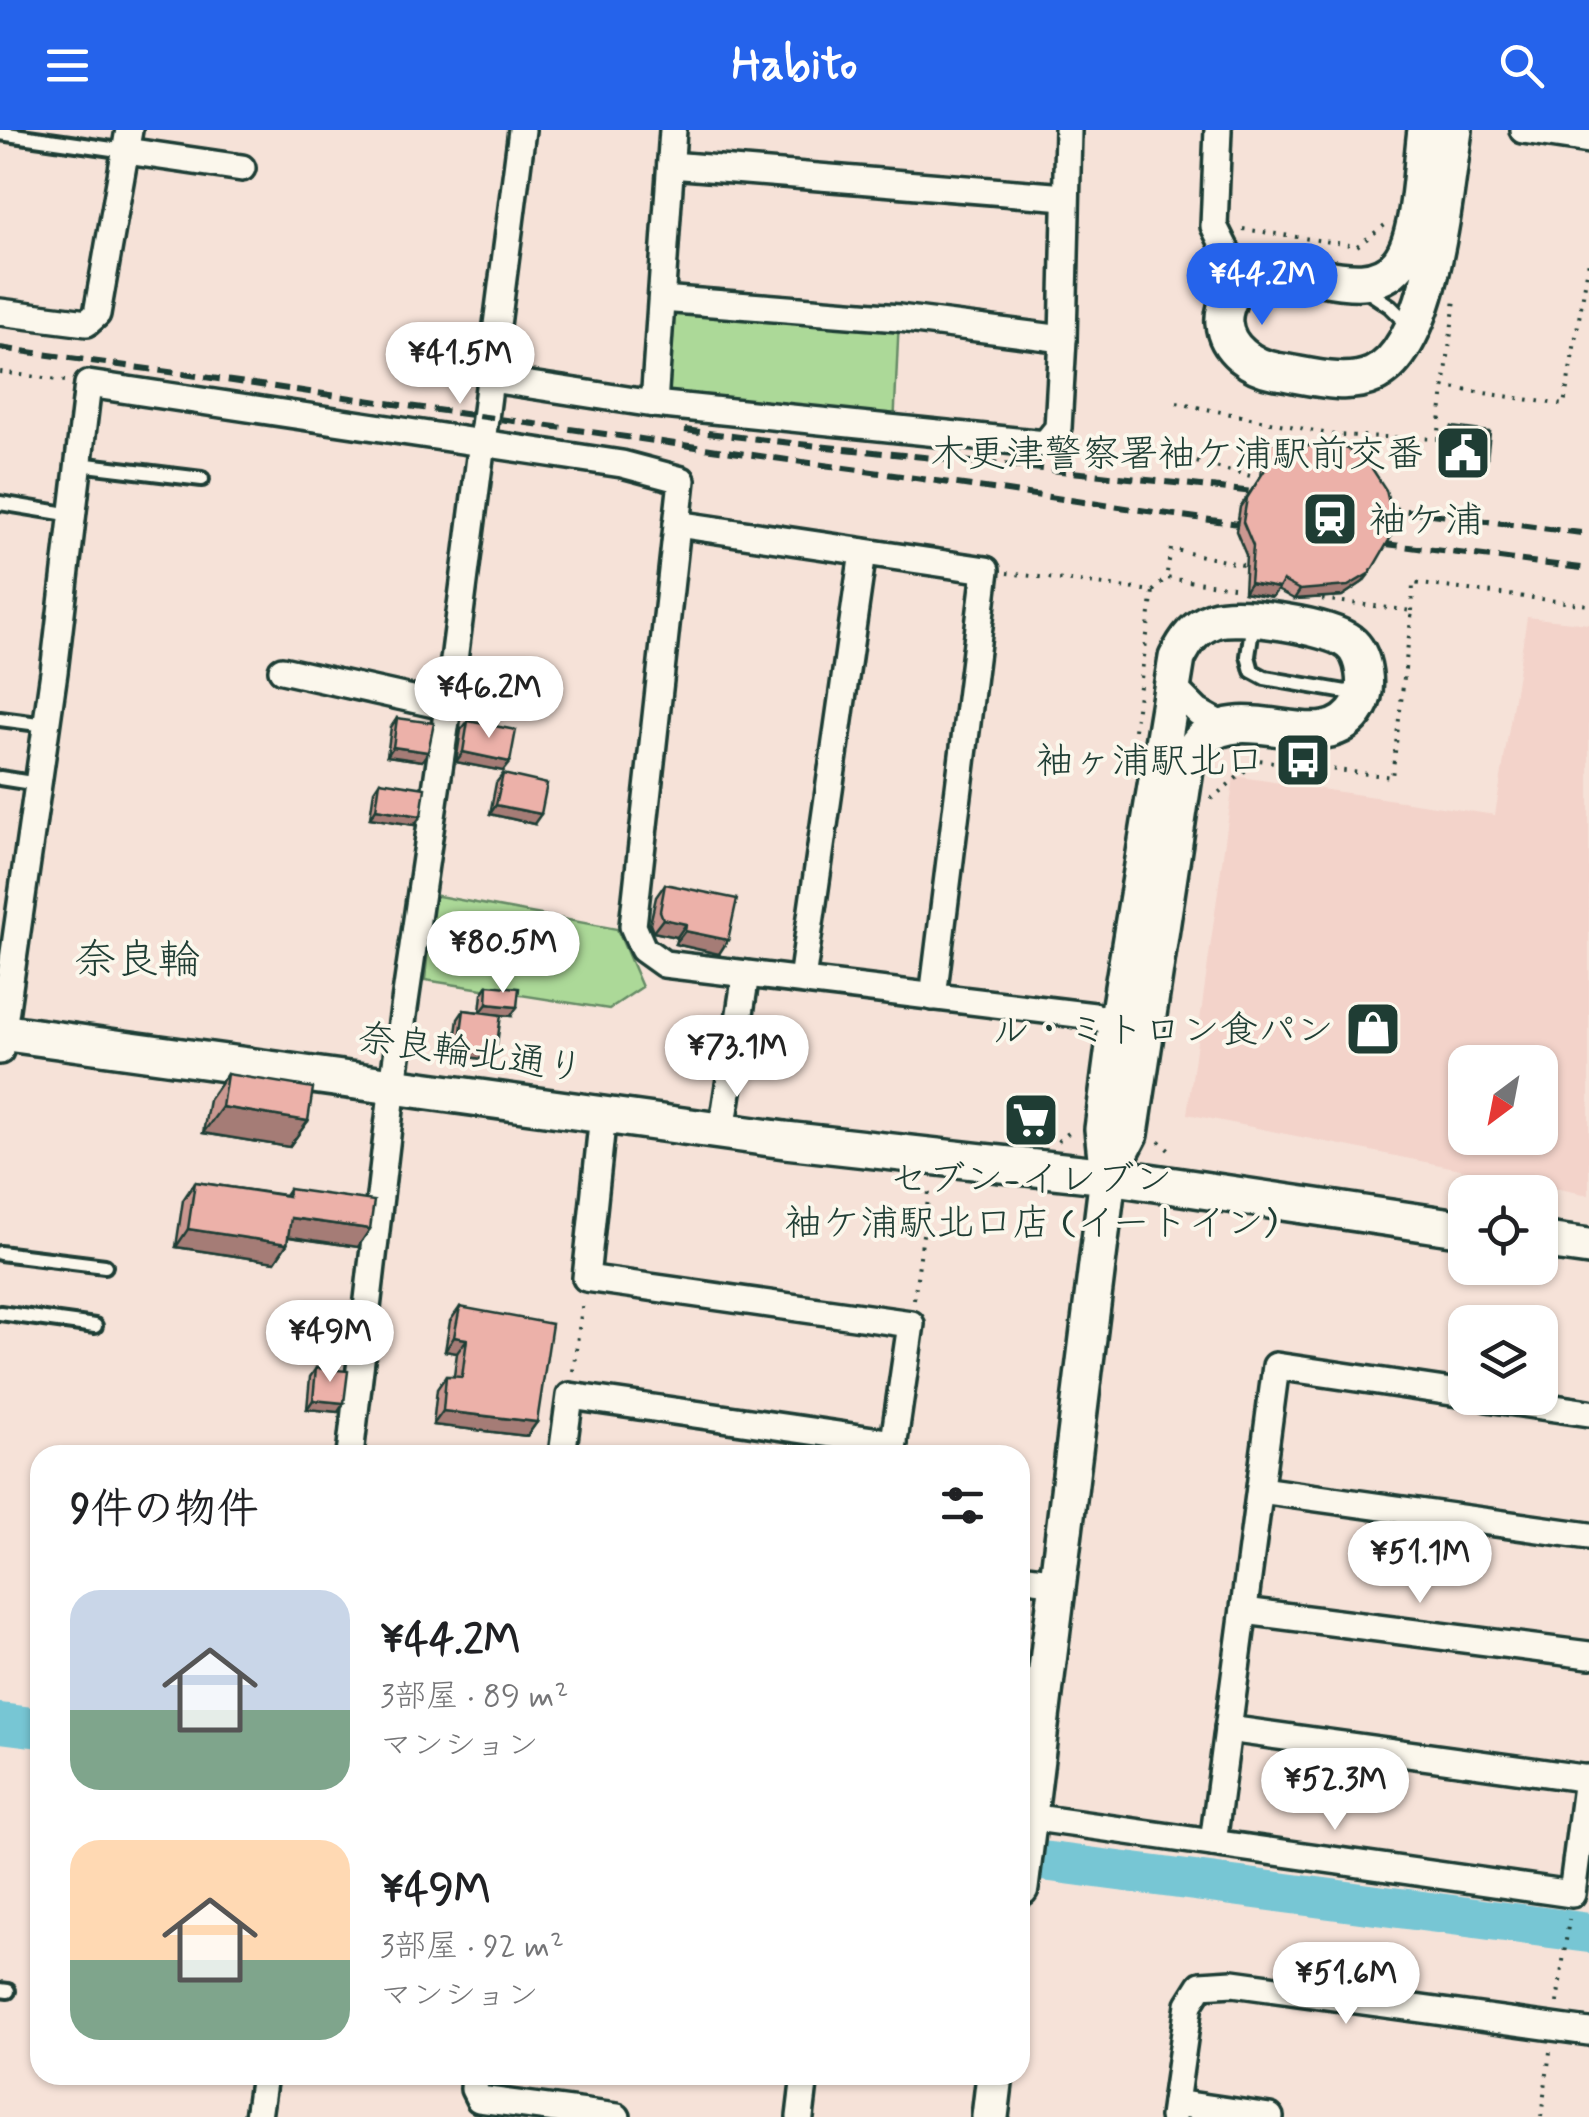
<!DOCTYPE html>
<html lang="ja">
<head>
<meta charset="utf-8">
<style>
	body { margin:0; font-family:Mynerve,"Klee One",sans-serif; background:#f2f2f2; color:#202124; height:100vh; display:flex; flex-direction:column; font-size:38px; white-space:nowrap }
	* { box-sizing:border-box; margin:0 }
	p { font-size:32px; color:#757577 }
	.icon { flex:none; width:55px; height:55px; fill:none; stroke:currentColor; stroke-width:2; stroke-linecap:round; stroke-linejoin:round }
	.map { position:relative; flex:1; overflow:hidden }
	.sheet { position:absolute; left:30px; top:1315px; width:1000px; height:640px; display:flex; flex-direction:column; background:#fff; border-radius:30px; box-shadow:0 2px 8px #0004 }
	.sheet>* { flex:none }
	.needle { width:65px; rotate:212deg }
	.controls { position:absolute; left:1448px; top:915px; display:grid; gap:20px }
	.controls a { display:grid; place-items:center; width:110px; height:110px; border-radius:20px; background:#fff; box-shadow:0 2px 8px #0004; font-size:50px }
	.price { position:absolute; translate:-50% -85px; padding:0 22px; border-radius:35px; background:#fff; color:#222; font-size:32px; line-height:65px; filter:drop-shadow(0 2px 5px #0008) }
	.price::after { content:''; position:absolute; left:50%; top:60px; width:30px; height:22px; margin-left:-15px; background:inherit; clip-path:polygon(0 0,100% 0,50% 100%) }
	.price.active { background:#2563eb; color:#fff }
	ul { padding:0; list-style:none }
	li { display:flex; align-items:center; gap:30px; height:250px; padding:0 40px }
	li span { display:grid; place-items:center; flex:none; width:280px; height:200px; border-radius:30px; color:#555 }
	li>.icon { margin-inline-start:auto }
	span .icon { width:120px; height:120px; fill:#fffc; stroke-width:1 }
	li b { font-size:42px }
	h2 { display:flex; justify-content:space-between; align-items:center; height:120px; padding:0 40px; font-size:42px }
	header { display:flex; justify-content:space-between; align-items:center; height:130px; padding:0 40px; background:#2563eb; color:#fff; font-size:45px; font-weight:700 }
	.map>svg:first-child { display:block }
</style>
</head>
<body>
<header><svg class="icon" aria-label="menu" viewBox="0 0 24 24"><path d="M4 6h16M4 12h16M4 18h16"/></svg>Habito<svg class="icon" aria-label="search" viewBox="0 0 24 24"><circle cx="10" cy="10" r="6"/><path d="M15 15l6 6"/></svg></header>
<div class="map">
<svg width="1589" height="1987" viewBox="0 0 1589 1987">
	<rect width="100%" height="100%" fill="#f6e2d8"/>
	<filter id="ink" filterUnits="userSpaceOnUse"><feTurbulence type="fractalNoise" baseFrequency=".01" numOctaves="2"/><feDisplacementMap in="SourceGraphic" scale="20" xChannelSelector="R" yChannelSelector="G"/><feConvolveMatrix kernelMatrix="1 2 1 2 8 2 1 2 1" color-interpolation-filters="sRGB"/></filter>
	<g filter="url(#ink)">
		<path fill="#f3d3ca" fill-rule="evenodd" d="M 1527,487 L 1589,494 L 1589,1065 L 1187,984 L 1234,646 L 1495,685 ZM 1465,932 L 1540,932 L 1540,1008 L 1465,1008 Z"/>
		<g fill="#acd998" stroke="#668b66" stroke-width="2.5">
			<path d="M 662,169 L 899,188 L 894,298 L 654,274 Z"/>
			<path d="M 433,765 L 617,799 L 642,857 L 609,879 L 425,850 Z"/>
		</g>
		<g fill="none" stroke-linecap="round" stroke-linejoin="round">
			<g stroke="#77c6d4" stroke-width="40">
				<path d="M 0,1593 L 40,1598"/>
				<path d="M 1020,1728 L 1589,1803"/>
			</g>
			<g stroke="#1f3d34" stroke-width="20">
				<g id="lane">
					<path d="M 0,3 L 126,21"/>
					<path d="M 1363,158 L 1390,176 L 1409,195"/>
					<path d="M 79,334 L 202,349"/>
					<path d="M 0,373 L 73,385"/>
					<path d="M 1253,491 L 1248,526 L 1252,541 L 1265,548 L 1346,562 L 1358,558"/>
					<path d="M 0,589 L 46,595"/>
					<path d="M 0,648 L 38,654"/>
					<path d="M 0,1123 L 105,1136"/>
					<path d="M 0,1183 L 95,1196"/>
					<path d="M 0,1860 L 8,1861"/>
				</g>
			</g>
			<g stroke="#1f3d34" stroke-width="32">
				<g id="street">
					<path d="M 1218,0 L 1214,96 L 1241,150"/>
					<path d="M 1523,0 L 1589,10"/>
					<path d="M 126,21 L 242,38"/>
					<path d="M 671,35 L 1065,67"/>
					<path d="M 662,169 L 899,188 L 1063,209"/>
					<path d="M 0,182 L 87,193 L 97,184 L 129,0"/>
					<path d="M 491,249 L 654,274 L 1045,314 L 1058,298 L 1063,209 L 1068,0"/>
					<path d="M 654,274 L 673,0"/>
					<path d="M 677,394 L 986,440 L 933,867"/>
					<path d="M 282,540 L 448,577"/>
					<path d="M 1171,555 L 1198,582 L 1223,596"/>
					<path d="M 802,850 L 863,422"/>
					<path d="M 0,921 L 54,542 L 88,254 L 622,334 L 682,350 L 633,796 L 643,819 L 664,834 L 1094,886 L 1117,894"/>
					<path d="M 603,984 L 586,1148 L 911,1194 L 892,1325"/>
					<path d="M 722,1001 L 746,844"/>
					<path d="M 1487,1268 L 1589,1283"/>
					<path d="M 350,1325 L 393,954 L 448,577 L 522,0"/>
					<path d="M 562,1325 L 570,1266 L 894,1313"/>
					<path d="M 1260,1360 L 1589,1406"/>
					<path d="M 1020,1447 L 1058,1452"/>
					<path d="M 1244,1481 L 1589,1525"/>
					<path d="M 1228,1599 L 1589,1649"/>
					<path d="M 1029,1687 L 1572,1764 L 1587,1648"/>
					<path d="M 1213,1713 L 1276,1236 L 1465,1264"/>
					<path d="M 475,1945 L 474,1959 L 479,1969 L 617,1987"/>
					<path d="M 1175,1973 L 1270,1987"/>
					<path d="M 258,1987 L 264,1945"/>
					<path d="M 800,1987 L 805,1945"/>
					<path d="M 1173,1987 L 1189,1874 L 1201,1855 L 1233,1853 L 1589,1902"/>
				</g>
			</g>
			<g stroke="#1f3d34" stroke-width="42">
				<g id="secondary">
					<path d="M 1426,0 C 1421,35 1421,106 1399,133 C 1357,184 1271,106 1232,164 C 1227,171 1223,184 1224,193 C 1226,219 1252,237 1276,241 C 1306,245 1345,258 1373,245 C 1433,219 1445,59 1454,0"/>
					<path d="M 0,902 L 785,1010 L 1108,1046 L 1465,1099"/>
					<path d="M 1540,1110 L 1589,1117"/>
					<path d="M 1020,1758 L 1108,1046 L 1103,999 L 1117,894 L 1177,528 C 1186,510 1195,497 1214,490 C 1237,482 1329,496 1349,512 C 1365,524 1369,559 1359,576 C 1327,633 1250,569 1203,608 C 1196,614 1191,625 1186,633 L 1130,1004 L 1108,1046"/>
					<path d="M 990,1987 L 995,1945"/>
				</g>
			</g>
			<g stroke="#1f3d34" stroke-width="4" stroke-dasharray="2.5 8" stroke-linecap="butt">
				<path d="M 1243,99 L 1357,116 L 1385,95"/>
				<path d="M 0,242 L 65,251"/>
				<path d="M 1444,257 L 1564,275 L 1589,131"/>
				<path d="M 1177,273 L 1334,305 L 1438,309 L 1455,169"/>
				<path d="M 1172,315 L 1184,329 L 1262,349"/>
				<path d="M 1007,443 L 1153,461 L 1166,448"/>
				<path d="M 1233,457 L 1166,448 L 1171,419 L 1247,436"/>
				<path d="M 1412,481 L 1413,453 L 1589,475"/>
				<path d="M 1134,600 L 1153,461"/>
				<path d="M 1211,669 L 1258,630 L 1392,647 L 1412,481 L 1321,469"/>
				<path d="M 1058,1011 L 1074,999"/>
				<path d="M 1159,1011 L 1174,1025"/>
				<path d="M 914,1169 L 930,1055"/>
				<path d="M 573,1241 L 583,1171"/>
				<path d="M 1557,1873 L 1569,1789"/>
				<path d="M 1541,1987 L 1550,1922"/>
			</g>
			<use href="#lane" stroke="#fbf7ec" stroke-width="12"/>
			<use href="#street" stroke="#fbf7ec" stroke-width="25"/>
			<use href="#secondary" stroke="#fbf7ec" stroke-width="35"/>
			<g stroke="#1f3d34" stroke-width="6" stroke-dasharray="15 8" stroke-linecap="butt">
				<path d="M 0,218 L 1267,398"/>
				<path d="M 685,300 C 882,326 1080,340 1276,365"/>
				<path d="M 1361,375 L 1589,404"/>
				<path d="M 1361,411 L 1589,439"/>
			</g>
		</g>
		<g fill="#cb9891" stroke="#1f3d34" stroke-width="2.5">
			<path d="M 1452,297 L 1487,329 L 1481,338 L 1443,336 L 1446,306 Z"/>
			<path d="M 1269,311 L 1363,452 L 1342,466 L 1294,469 L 1277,460 L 1272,467 L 1244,462 L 1246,425 L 1236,401 L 1240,377 L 1260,348 L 1263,320 Z"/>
			<path d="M 397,588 L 428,622 L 422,631 L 387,626 L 391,597 Z"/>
			<path d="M 468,591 L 503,641 L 456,632 L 461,600 Z"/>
			<path d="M 503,644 L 534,694 L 490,684 L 496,653 Z"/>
			<path d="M 380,651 L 414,695 L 370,688 L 374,660 Z"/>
			<path d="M 665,754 L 719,824 L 675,814 L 677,807 L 653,802 L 650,794 L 656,767 Z"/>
			<path d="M 488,855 L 511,886 L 489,884 L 496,921 L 490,930 L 453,925 L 458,889 L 464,880 L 480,882 L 482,864 Z"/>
			<path d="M 227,944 L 308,991 L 289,1017 L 203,1003 L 209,970 Z"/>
			<path d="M 195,1052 L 285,1065 L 289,1059 L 358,1117 L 288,1107 L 287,1114 L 275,1132 L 176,1117 L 183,1070 Z"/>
			<path d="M 460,1177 L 537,1292 L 527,1306 L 433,1295 L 437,1259 L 446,1246 L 454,1246 L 457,1223 L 445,1221 L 450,1191 Z"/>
			<path d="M 308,1180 L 332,1205 L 326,1214 L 298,1211 L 301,1190 Z"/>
			<path d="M 316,1238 L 344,1273 L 338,1282 L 307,1279 L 310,1247 Z"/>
		</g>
		<g fill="#a57c76" stroke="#1f3d34" stroke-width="2.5">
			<path d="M 1450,327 L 1487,329 L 1481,338 L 1443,336 Z"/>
			<path d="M 1370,443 L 1363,452 L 1342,466 L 1294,469 L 1300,460 Z"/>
			<path d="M 1250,453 L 1279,458 L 1272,467 L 1244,462 Z"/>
			<path d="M 393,617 L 428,622 L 422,631 L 387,626 Z"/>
			<path d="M 463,622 L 510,632 L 503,641 L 456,632 Z"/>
			<path d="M 496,675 L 541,684 L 534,694 L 490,684 Z"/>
			<path d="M 376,679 L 421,686 L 414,695 L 370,688 Z"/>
			<path d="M 663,789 L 686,794 L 677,807 L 653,802 Z"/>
			<path d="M 685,801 L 728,810 L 719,824 L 675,814 Z"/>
			<path d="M 487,874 L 517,877 L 511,886 L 480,883 Z"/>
			<path d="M 459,916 L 496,921 L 490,930 L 453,925 Z"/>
			<path d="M 222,977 L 308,991 L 289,1017 L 203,1003 Z"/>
			<path d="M 291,1088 L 370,1099 L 358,1117 L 279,1105 Z"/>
			<path d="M 188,1099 L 287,1114 L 275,1132 L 176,1117 Z"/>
			<path d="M 305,1202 L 332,1205 L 326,1214 L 298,1211 Z"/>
			<path d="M 454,1207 L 467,1209 L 457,1223 L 445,1221 Z"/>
			<path d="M 313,1270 L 344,1273 L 338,1282 L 307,1279 Z"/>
			<path d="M 443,1281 L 537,1292 L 527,1306 L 433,1295 Z"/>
		</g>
		<g fill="#ecb1a9" stroke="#1f3d34" stroke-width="2.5">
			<path d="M 1452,297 L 1490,302 L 1487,329 L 1450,327 Z"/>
			<path d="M 1269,311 L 1299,316 L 1340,314 L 1369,334 L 1386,360 L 1392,386 L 1391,407 L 1370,443 L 1348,456 L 1300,460 L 1283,451 L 1279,458 L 1250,453 L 1253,416 L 1243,392 L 1247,368 L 1266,338 Z"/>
			<path d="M 397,588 L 434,593 L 428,622 L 393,617 Z"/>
			<path d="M 468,591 L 516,600 L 510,632 L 463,622 Z"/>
			<path d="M 503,644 L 547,654 L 541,684 L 496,675 Z"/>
			<path d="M 380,651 L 425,658 L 421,686 L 376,679 Z"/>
			<path d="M 665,754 L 737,769 L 728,810 L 685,801 L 686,794 L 663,789 L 660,781 Z"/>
			<path d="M 488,855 L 519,858 L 517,877 L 487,874 Z"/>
			<path d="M 464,880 L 501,885 L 496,921 L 459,916 Z"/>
			<path d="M 227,944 L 313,958 L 308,991 L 222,977 Z"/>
			<path d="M 195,1052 L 288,1066 L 289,1059 L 374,1071 L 370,1099 L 291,1088 L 287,1114 L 188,1099 Z"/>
			<path d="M 460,1177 L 552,1194 L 537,1292 L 443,1281 L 446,1246 L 462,1247 L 467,1209 L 454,1207 Z"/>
			<path d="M 308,1180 L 334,1183 L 332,1205 L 305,1202 Z"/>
			<path d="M 316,1238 L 348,1241 L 344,1273 L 313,1270 Z"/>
		</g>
	</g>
	<defs>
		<g id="civic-square" transform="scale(2.875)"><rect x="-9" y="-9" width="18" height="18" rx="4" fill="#1f3d34" stroke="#fbf7ec"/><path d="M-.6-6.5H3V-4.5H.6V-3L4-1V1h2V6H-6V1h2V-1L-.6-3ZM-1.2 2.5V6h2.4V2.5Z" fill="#fff"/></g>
		<g id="station-square" transform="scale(2.875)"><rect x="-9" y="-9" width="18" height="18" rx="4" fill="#1f3d34" stroke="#fbf7ec"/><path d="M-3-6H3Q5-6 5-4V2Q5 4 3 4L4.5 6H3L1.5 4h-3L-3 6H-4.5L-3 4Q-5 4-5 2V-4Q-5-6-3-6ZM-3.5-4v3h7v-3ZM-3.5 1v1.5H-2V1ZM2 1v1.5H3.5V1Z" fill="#fff"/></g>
		<g id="bus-square" transform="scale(2.875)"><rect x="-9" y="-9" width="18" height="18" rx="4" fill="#1f3d34" stroke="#fbf7ec"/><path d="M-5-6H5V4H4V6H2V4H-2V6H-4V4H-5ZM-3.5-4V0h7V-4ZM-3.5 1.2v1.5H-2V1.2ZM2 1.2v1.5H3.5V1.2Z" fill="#fff"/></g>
		<g id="shop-square" transform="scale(2.875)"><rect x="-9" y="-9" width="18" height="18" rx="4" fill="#1f3d34" stroke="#fbf7ec"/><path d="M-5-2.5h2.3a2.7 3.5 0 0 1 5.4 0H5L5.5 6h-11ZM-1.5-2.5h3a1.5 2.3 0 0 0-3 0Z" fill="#fff"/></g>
		<g id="supermarket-square" transform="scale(2.875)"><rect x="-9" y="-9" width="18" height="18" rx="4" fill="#1f3d34" stroke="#fbf7ec"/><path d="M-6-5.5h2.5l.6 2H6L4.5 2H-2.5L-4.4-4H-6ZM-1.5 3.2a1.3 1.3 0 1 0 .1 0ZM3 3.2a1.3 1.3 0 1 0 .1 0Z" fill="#fff"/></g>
	</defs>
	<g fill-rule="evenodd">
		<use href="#civic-square" x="1463" y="323"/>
		<use href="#station-square" x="1330" y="389"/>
		<use href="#bus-square" x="1303" y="630"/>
		<use href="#shop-square" x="1373" y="899"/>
		<use href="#supermarket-square" x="1031" y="990"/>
	</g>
	<g text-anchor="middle" stroke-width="8" stroke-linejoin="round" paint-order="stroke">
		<g font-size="38" fill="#1f3d34" stroke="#fbf7ec" text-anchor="end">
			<text x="1424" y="336">木更津警察署袖ケ浦駅前交番</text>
			<text x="1369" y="402" text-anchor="start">袖ケ浦</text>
			<text x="1264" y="643">袖ヶ浦駅北口</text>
			<text x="1334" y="912">ル・ミトロン食パン</text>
			<text x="1031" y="1061" text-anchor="middle">セブン-イレブン<tspan x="1031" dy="44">袖ケ浦駅北口店 (イートイン)</tspan></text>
		</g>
		<g font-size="38" fill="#1f3d34" stroke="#fbf7ec">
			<text transform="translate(471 922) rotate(8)" y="13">奈良輪北通り</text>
		</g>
		<g font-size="42" fill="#1f3d34" stroke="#fbf7ec">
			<text x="137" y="843">奈良輪</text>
		</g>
	</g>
</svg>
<div class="controls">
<a><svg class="needle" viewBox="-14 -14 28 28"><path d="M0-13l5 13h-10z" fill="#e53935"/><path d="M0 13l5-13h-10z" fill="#757577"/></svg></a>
<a><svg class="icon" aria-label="locate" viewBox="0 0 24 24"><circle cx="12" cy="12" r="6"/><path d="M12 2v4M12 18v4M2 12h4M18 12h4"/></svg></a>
<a><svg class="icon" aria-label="layers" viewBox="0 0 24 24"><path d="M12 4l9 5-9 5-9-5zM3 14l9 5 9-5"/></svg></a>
</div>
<b class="price active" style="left:1262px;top:198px">¥44.2M</b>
<b class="price" style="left:460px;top:277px">¥41.5M</b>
<b class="price" style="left:489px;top:611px">¥46.2M</b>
<b class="price" style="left:503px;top:866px">¥80.5M</b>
<b class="price" style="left:737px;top:970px">¥73.1M</b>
<b class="price" style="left:330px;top:1255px">¥49M</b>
<b class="price" style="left:1420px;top:1476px">¥51.1M</b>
<b class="price" style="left:1335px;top:1703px">¥52.3M</b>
<b class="price" style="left:1346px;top:1897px">¥51.6M</b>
<section class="sheet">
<h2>9件の物件<svg class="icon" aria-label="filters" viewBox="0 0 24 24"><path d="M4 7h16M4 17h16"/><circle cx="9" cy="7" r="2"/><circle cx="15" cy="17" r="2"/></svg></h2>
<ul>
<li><span style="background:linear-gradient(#c9d6e8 60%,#7fa58c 0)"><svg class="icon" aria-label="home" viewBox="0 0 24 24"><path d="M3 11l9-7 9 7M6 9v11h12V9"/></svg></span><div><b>¥44.2M</b><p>3部屋 · 89 m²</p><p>マンション</p></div></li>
<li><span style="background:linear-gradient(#ffd9b3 60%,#7fa58c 0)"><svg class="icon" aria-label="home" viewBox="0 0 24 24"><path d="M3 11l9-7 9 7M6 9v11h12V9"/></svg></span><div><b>¥49M</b><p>3部屋 · 92 m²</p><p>マンション</p></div></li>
</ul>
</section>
</div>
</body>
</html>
